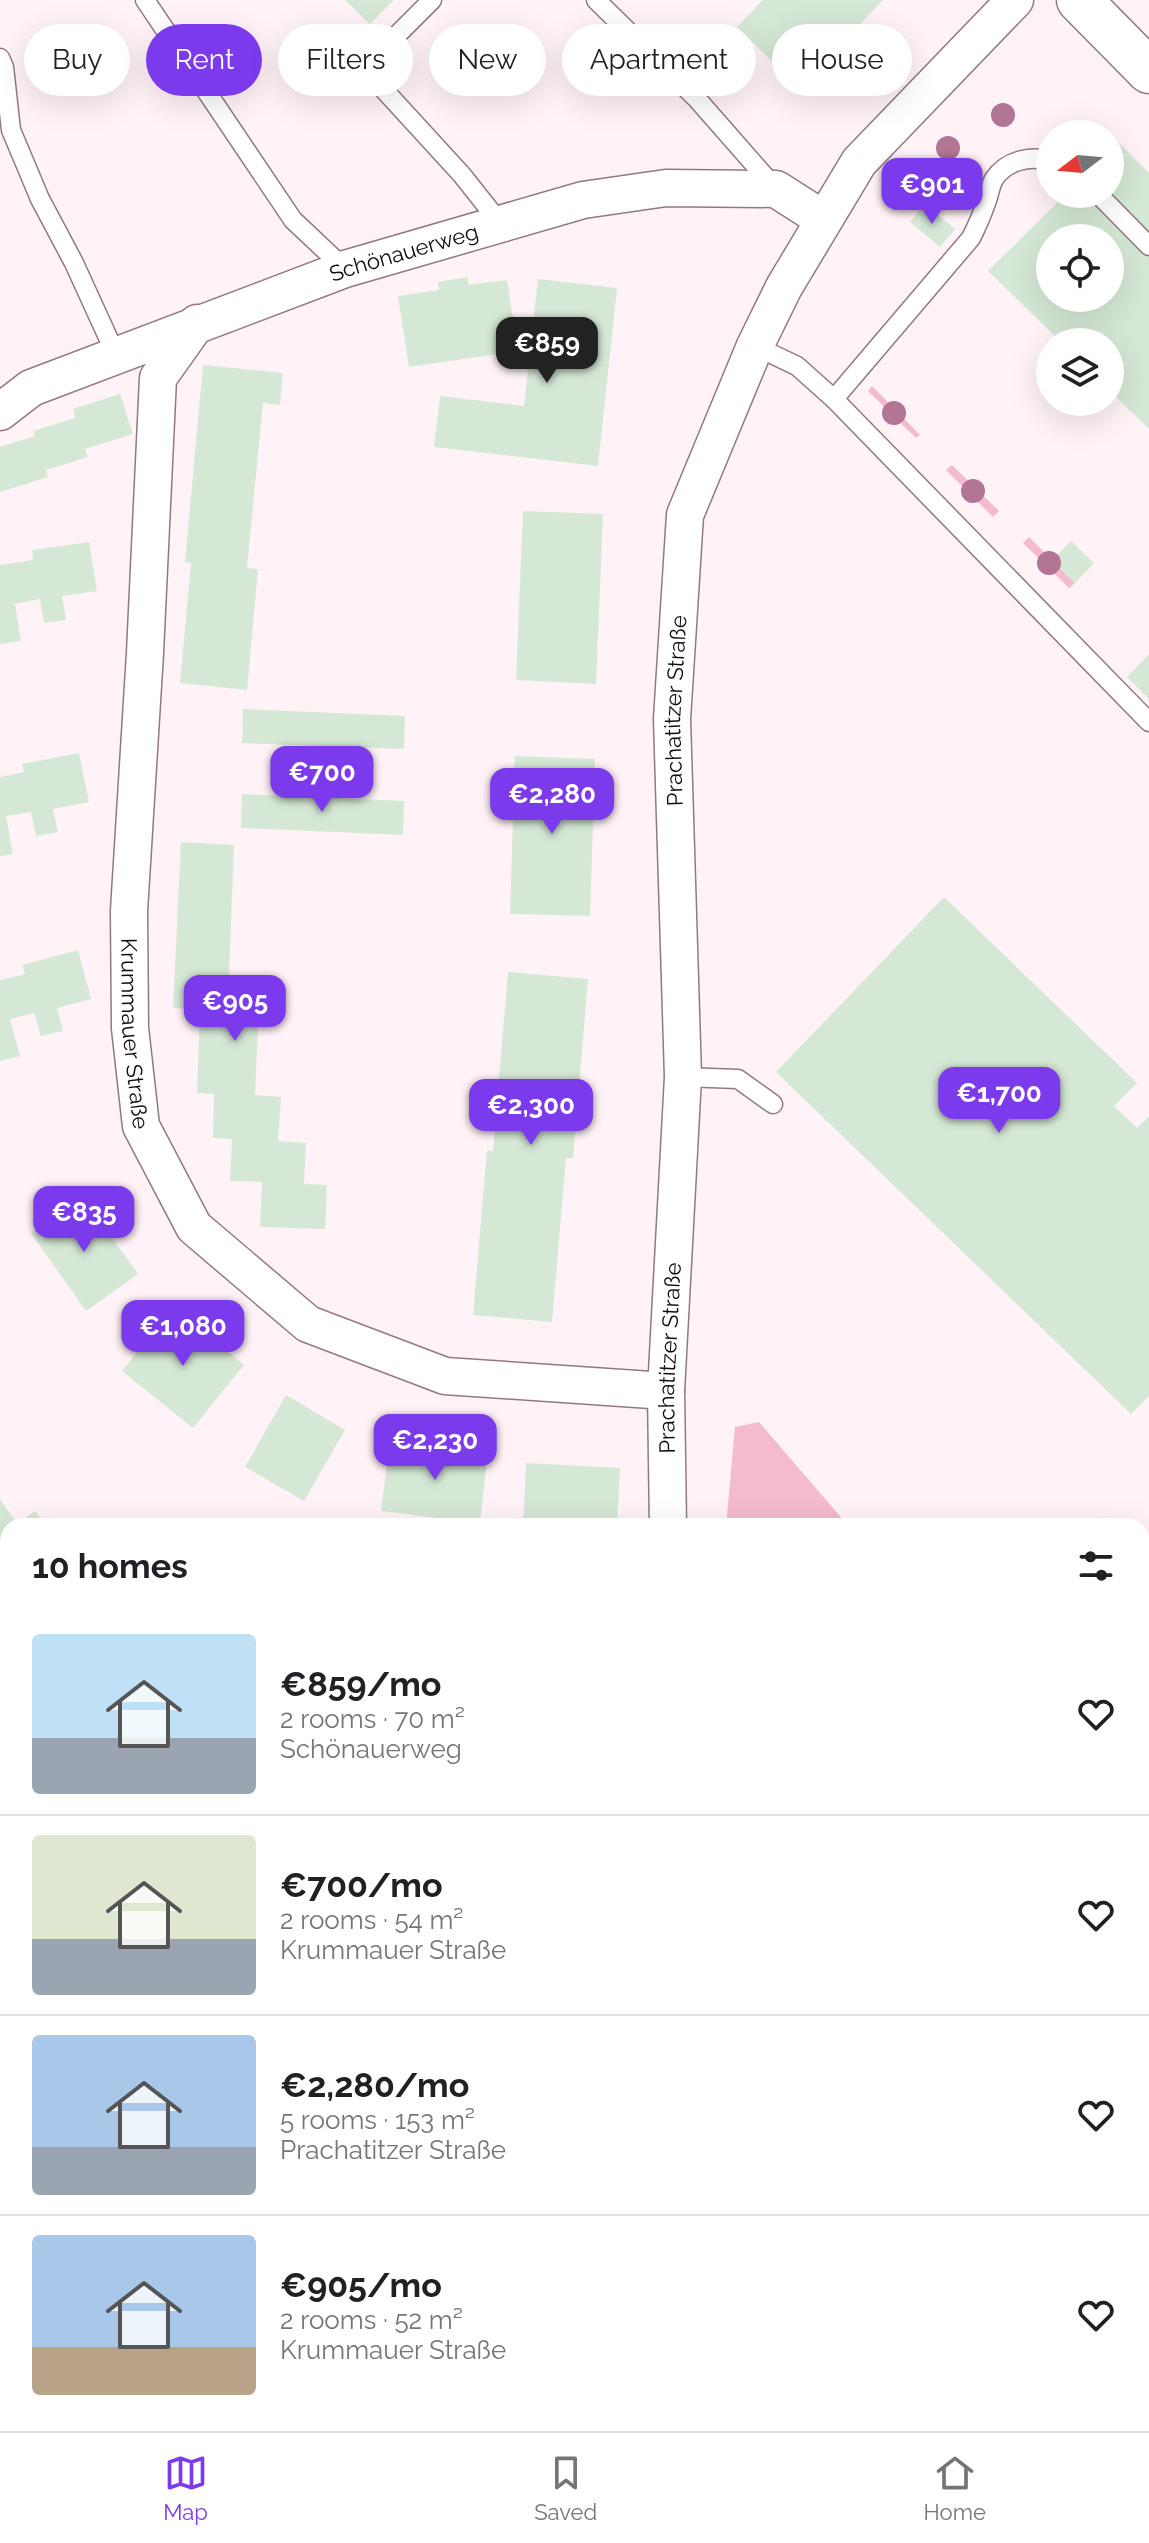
<!DOCTYPE html>
<html lang="en">
<head>
<meta charset="utf-8">
<style>
	body { margin:0; font-family:Raleway,sans-serif; background:#f2f2f2; color:#202124; height:100vh; display:flex; flex-direction:column; font-size:30px; white-space:nowrap }
	* { box-sizing:border-box; margin:0 }
	p { font-size:26px; color:#757577 }
	.icon { flex:none; width:44px; height:44px; fill:none; stroke:currentColor; stroke-width:2; stroke-linecap:round; stroke-linejoin:round }
	.map { position:relative; flex:1; overflow:hidden }
	.details { position:absolute; left:0px; top:1518px; width:1150px; height:914px; display:flex; flex-direction:column; background:#fff; border-radius:24px 24px 0 0; box-shadow:0 8px 32px #0002 }
	.details>* { flex:none }
	.hud { position:absolute; left:24px; top:24px; width:1102px; height:72px; display:flex; gap:16px }
	.needle { width:52px; rotate:254deg }
	.buttons { position:absolute; left:1036px; top:120px; display:grid; gap:16px }
	.buttons a { display:grid; place-items:center; width:88px; height:88px; border-radius:50%; background:#fff; box-shadow:0 8px 32px #0002; font-size:40px }
	.price { position:absolute; translate:-50% -68px; padding:0 18px; border-radius:16px; background:#7c3aed; color:#fff; font-size:26px; line-height:52px; filter:drop-shadow(0 2px 4px #0008) }
	.price::after { content:''; position:absolute; left:50%; top:48px; width:24px; height:18px; margin-left:-12px; background:inherit; clip-path:polygon(0 0,100% 0,50% 100%) }
	.price.active { background:#222; color:#fff }
	ul { padding:0; list-style:none }
	li { display:flex; align-items:center; gap:24px; height:200px; padding:0 32px }
	li+li { border-top:2px solid #e0e0e0 }
	li span { display:grid; place-items:center; flex:none; width:224px; height:160px; border-radius:8px; color:#555 }
	li>.icon { margin-inline-start:auto }
	span .icon { width:96px; height:96px; fill:#fffc; stroke-width:1 }
	li b { font-size:34px }
	h2 { display:flex; justify-content:space-between; align-items:center; height:96px; padding:0 32px; font-size:34px }
	.chip { padding:0 28px; border-radius:36px; background:#fff; box-shadow:0 8px 32px #0002; font-size:28px; line-height:72px }
	.chip.active { background:#7c3aed; color:#fff }
	.tabs { display:flex; justify-content:space-around; align-items:center; height:112px; border-top:2px solid #e0e0e0; background:#fff; font-size:22px; color:#757577 }
	.tabs a { display:grid; justify-items:center; gap:4px }
	.tabs .active { color:#7c3aed }
	.map>svg:first-child { display:block }
</style>
</head>
<body>
<div class="map">
<svg width="1149" height="2431" viewBox="0 0 1149 2431">
	<rect width="100%" height="100%" fill="#fff3f7"/>
	<g fill="#f4bbce">
		<path d="M 872,386 L 920,435 L 916,438 L 868,391 Z"/>
		<path d="M 952,465 L 999,511 L 993,517 L 946,470 Z"/>
		<path d="M 1029,537 L 1075,583 L 1069,588 L 1023,543 Z"/>
		<path d="M 759,1422 L 845,1522 L 843,1526 L 726,1526 L 735,1427 Z"/>
		<path d="M 1142,1747 L 1149,1747 L 1149,2383 L 1142,2375 Z"/>
		<path d="M 297,2424 L 784,2424 L 777,2431 L 293,2431 Z"/>
	</g>
	<g fill="#d5e8d5" fill-rule="evenodd">
		<path d="M 345,0 L 394,0 L 370,24 Z"/>
		<path d="M 763,0 L 883,0 L 799,88 L 737,27 Z"/>
		<path d="M 1118,142 L 1149,173 L 1149,429 L 1110,391 L 1110,342 L 1061,342 L 988,271 L 1066,194 L 1110,194 L 1110,150 ZM 1050,238 L 1110,238 L 1110,298 L 1050,298 Z"/>
		<path d="M 925,204 L 955,229 L 940,247 L 910,222 Z"/>
		<path d="M 467,277 L 469,285 L 507,280 L 518,351 L 409,367 L 398,296 L 439,290 L 438,282 Z"/>
		<path d="M 538,279 L 617,288 L 598,466 L 434,447 L 440,396 L 524,406 Z"/>
		<path d="M 203,365 L 283,373 L 280,405 L 263,403 L 247,568 L 258,569 L 247,690 L 180,683 L 191,563 L 185,562 Z"/>
		<path d="M 120,394 L 133,434 L 85,449 L 88,457 L 46,470 L 48,477 L 0,492 L 0,447 L 35,436 L 33,431 L 75,418 L 73,409 Z"/>
		<path d="M 523,511 L 603,514 L 596,684 L 516,680 Z"/>
		<path d="M 1071,541 L 1094,563 L 1075,583 L 1052,560 Z"/>
		<path d="M 89,542 L 97,591 L 62,596 L 66,620 L 44,623 L 40,599 L 15,604 L 21,641 L 0,644 L 0,565 L 33,560 L 32,550 Z"/>
		<path d="M 1149,654 L 1149,699 L 1127,677 Z"/>
		<path d="M 243,709 L 405,716 L 404,749 L 242,743 Z"/>
		<path d="M 79,753 L 89,802 L 53,809 L 58,832 L 36,836 L 31,812 L 6,816 L 13,854 L 0,856 L 0,777 L 24,772 L 22,764 Z"/>
		<path d="M 515,756 L 595,759 L 590,916 L 510,914 Z"/>
		<path d="M 242,794 L 404,801 L 403,835 L 241,828 Z"/>
		<path d="M 181,842 L 234,845 L 229,976 L 260,978 L 255,1095 L 281,1097 L 278,1141 L 306,1143 L 304,1184 L 327,1185 L 325,1229 L 260,1227 L 262,1182 L 230,1181 L 232,1139 L 213,1138 L 214,1094 L 197,1093 L 200,1009 L 173,1008 Z"/>
		<path d="M 944,897 L 1137,1083 L 1114,1106 L 1137,1128 L 1149,1116 L 1149,1396 L 1131,1414 L 776,1072 Z"/>
		<path d="M 78,950 L 91,999 L 57,1008 L 63,1031 L 41,1036 L 34,1013 L 10,1019 L 20,1056 L 0,1061 L 0,980 L 25,974 L 22,965 Z"/>
		<path d="M 508,972 L 588,979 L 573,1158 L 566,1158 L 552,1322 L 473,1315 L 487,1150 L 493,1151 Z"/>
		<path d="M 82,1196 L 138,1274 L 86,1311 L 31,1233 Z"/>
		<path d="M 174,1307 L 244,1365 L 193,1428 L 122,1371 Z"/>
		<path d="M 286,1395 L 345,1430 L 304,1501 L 245,1467 Z"/>
		<path d="M 390,1440 L 488,1452 L 480,1523 L 381,1511 Z"/>
		<path d="M 526,1463 L 620,1468 L 617,1526 L 523,1526 Z"/>
		<path d="M 0,1499 L 17,1524 L 35,1511 L 46,1526 L 8,1526 L 8,1597 L 0,1603 Z"/>
		<path d="M 1104,2424 L 1119,2424 L 1126,2431 L 1097,2431 Z"/>
	</g>
	<g fill="none" stroke-linecap="round" stroke-linejoin="round">
		<g stroke="#927981" stroke-width="21">
			<g id="service">
				<path d="M 145,0 L 293,220 L 345,269"/>
				<path d="M 432,0 L 364,68 L 462,175 L 500,223"/>
				<path d="M 596,0 L 697,99 L 776,189"/>
				<path d="M 0,58 L 4,67 L 11,130 L 40,199 L 74,263 L 116,355"/>
				<path d="M 1098,194 L 1149,246"/>
				<path d="M 755,346 L 797,366 L 834,399 L 1149,722"/>
				<path d="M 834,399 L 971,238 C 977,226 982,215 986,203 C 989,196 990,186 994,179 C 1006,161 1031,154 1050,162"/>
				<path d="M 683,1077 L 738,1079 L 773,1104"/>
				<path d="M 1142,2413 L 1149,2420"/>
				<path d="M 277,2431 L 280,2424"/>
				<path d="M 1006,2431 L 1013,2424"/>
			</g>
		</g>
		<g stroke="#927981" stroke-width="39">
			<g id="minor">
				<path id="s1" d="M 197,323 L 158,378 L 145,653 L 129,911 L 130,1028 L 141,1126 L 194,1227 L 308,1324 L 445,1376 L 666,1391"/>
				<path id="s2" d="M 0,412 L 31,388 L 345,269 L 583,200 L 666,188 L 776,189 L 823,219"/>
				<path id="s3" d="M 668,1526 L 666,1391 L 683,1077 L 672,719 L 685,515 L 755,346 L 784,287 L 859,162 L 1015,0"/>
				<path d="M 0,1680 L 8,1684"/>
			</g>
		</g>
		<g stroke="#927981" stroke-width="47">
			<path id="tertiary" d="M 1079,0 L 1149,71"/>
		</g>
		<use href="#service" stroke="#fff" stroke-width="18"/>
		<use href="#minor" stroke="#fff" stroke-width="36"/>
		<use href="#tertiary" stroke="#fff" stroke-width="44"/>
	</g>
	<g fill="#b27593">
		<circle cx="1003" cy="115" r="12"/>
		<circle cx="948" cy="148" r="12"/>
		<circle cx="910" cy="198" r="12"/>
		<circle cx="894" cy="413" r="12"/>
		<circle cx="973" cy="491" r="12"/>
		<circle cx="1049" cy="563" r="12"/>
	</g>
	<g text-anchor="middle" stroke-width="6" stroke-linejoin="round" paint-order="stroke">
		<g font-size="22" fill="#12090c" stroke="#fff3f7">
			<text dy="8" stroke="none"><textPath href="#s2" startOffset="436">Schönauerweg</textPath></text>
			<text dy="8" stroke="none"><textPath href="#s3" startOffset="816">Prachatitzer Straße</textPath></text>
			<text dy="8" stroke="none"><textPath href="#s1" startOffset="724">Krummauer Straße</textPath></text>
			<text dy="8" stroke="none"><textPath href="#s3" startOffset="168">Prachatitzer Straße</textPath></text>
		</g>
	</g>
</svg>
<div class="buttons">
<a><svg class="needle" viewBox="-14 -14 28 28"><path d="M0-13l5 13h-10z" fill="#e53935"/><path d="M0 13l5-13h-10z" fill="#757577"/></svg></a>
<a><svg class="icon" aria-label="locate" viewBox="0 0 24 24"><circle cx="12" cy="12" r="6"/><path d="M12 2v4M12 18v4M2 12h4M18 12h4"/></svg></a>
<a><svg class="icon" aria-label="layers" viewBox="0 0 24 24"><path d="M12 4l9 5-9 5-9-5zM3 14l9 5 9-5"/></svg></a>
</div>
<b class="price" style="left:932px;top:226px">€901</b>
<b class="price active" style="left:547px;top:385px">€859</b>
<b class="price" style="left:322px;top:814px">€700</b>
<b class="price" style="left:552px;top:836px">€2,280</b>
<b class="price" style="left:235px;top:1043px">€905</b>
<b class="price" style="left:999px;top:1135px">€1,700</b>
<b class="price" style="left:531px;top:1147px">€2,300</b>
<b class="price" style="left:84px;top:1254px">€835</b>
<b class="price" style="left:183px;top:1368px">€1,080</b>
<b class="price" style="left:435px;top:1482px">€2,230</b>
<div class="hud">
<a class="chip">Buy</a>
<a class="chip active">Rent</a>
<a class="chip">Filters</a>
<a class="chip">New</a>
<a class="chip">Apartment</a>
<a class="chip">House</a>
</div>
<section class="details">
<h2>10 homes<svg class="icon" aria-label="filters" viewBox="0 0 24 24"><path d="M4 7h16M4 17h16"/><circle cx="9" cy="7" r="2"/><circle cx="15" cy="17" r="2"/></svg></h2>
<ul>
<li><span style="background:linear-gradient(#bfe0f5 65%,#9aa5b1 0)"><svg class="icon" aria-label="home" viewBox="0 0 24 24"><path d="M3 11l9-7 9 7M6 9v11h12V9"/></svg></span><div><b>€859/mo</b><p>2 rooms · 70 m²</p><p>Schönauerweg</p></div><svg class="icon" aria-label="heart" viewBox="0 0 24 24"><path d="M12 20l-8-8c-3-5 5-10 8-4 3-6 11-1 8 4z"/></svg></li>
<li><span style="background:linear-gradient(#dfe7d0 65%,#9aa5b1 0)"><svg class="icon" aria-label="home" viewBox="0 0 24 24"><path d="M3 11l9-7 9 7M6 9v11h12V9"/></svg></span><div><b>€700/mo</b><p>2 rooms · 54 m²</p><p>Krummauer Straße</p></div><svg class="icon" aria-label="heart" viewBox="0 0 24 24"><path d="M12 20l-8-8c-3-5 5-10 8-4 3-6 11-1 8 4z"/></svg></li>
<li><span style="background:linear-gradient(#a9c7e8 70%,#9aa5b1 0)"><svg class="icon" aria-label="home" viewBox="0 0 24 24"><path d="M3 11l9-7 9 7M6 9v11h12V9"/></svg></span><div><b>€2,280/mo</b><p>5 rooms · 153 m²</p><p>Prachatitzer Straße</p></div><svg class="icon" aria-label="heart" viewBox="0 0 24 24"><path d="M12 20l-8-8c-3-5 5-10 8-4 3-6 11-1 8 4z"/></svg></li>
<li><span style="background:linear-gradient(#a9c7e8 70%,#b9a48a 0)"><svg class="icon" aria-label="home" viewBox="0 0 24 24"><path d="M3 11l9-7 9 7M6 9v11h12V9"/></svg></span><div><b>€905/mo</b><p>2 rooms · 52 m²</p><p>Krummauer Straße</p></div><svg class="icon" aria-label="heart" viewBox="0 0 24 24"><path d="M12 20l-8-8c-3-5 5-10 8-4 3-6 11-1 8 4z"/></svg></li>
</ul>
</section>
</div>
<nav class="tabs">
<a class="active"><svg class="icon" aria-label="map" viewBox="0 0 24 24"><path d="M3 6l6-2 6 2 6-2v14l-6 2-6-2-6 2zM9 4v14M15 6v14"/></svg>Map</a>
<a><svg class="icon" aria-label="saved" viewBox="0 0 24 24"><path d="M7 4h10v16l-5-4-5 4z"/></svg>Saved</a>
<a><svg class="icon" aria-label="home" viewBox="0 0 24 24"><path d="M3 11l9-7 9 7M6 9v11h12V9"/></svg>Home</a>
</nav>
</body>
</html>
